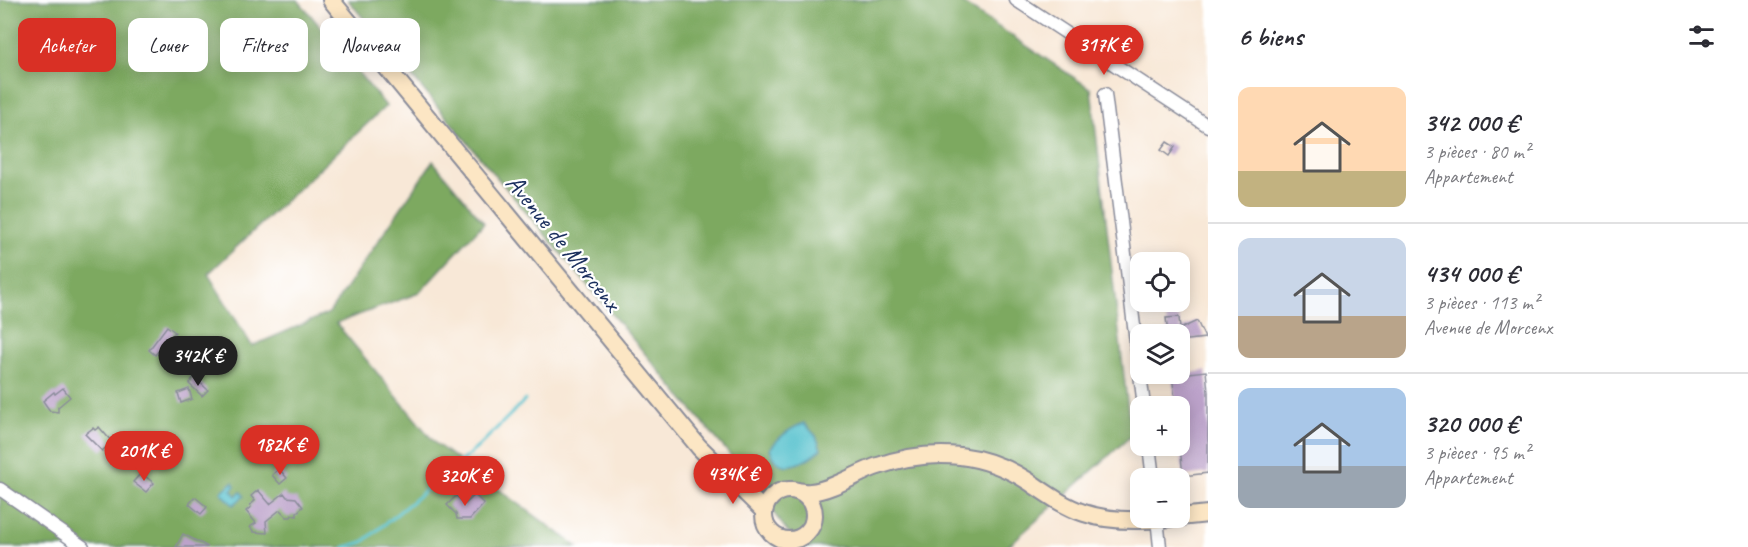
<!DOCTYPE html>
<html lang="fr">
<head>
<meta charset="utf-8">
<style>
	body { margin:0; font-family:Caveat,sans-serif; background:#f2f2f3; color:#2b2b33; height:100vh; display:flex; flex-direction:column; font-size:22px; white-space:nowrap }
	* { box-sizing:border-box; margin:0 }
	p { font-size:20px; color:#7c7c81 }
	.icon { flex:none; width:33px; height:33px; fill:none; stroke:currentColor; stroke-width:2; stroke-linecap:round; stroke-linejoin:round }
	.map { position:relative; flex:1; overflow:hidden }
	.panel { display:flex; flex-direction:column; background:#fff; width:540px }
	.panel>* { flex:none }
	.banner { position:absolute; left:18px; top:18px; width:570px; height:54px; display:flex; gap:12px }
	.fabs { position:absolute; left:1130px; top:252px; display:grid; gap:12px }
	.fabs a { display:grid; place-items:center; width:60px; height:60px; border-radius:12px; background:#fff; box-shadow:0 3px 15px #0003; font-size:30px }
	.price { position:absolute; translate:-50% -51px; padding:0 14px; border-radius:21px; background:#d93025; color:#fff; font-size:20px; line-height:39px; filter:drop-shadow(0 2px 3px #0008) }
	.price::after { content:''; position:absolute; left:50%; top:36px; width:18px; height:14px; margin-left:-9px; background:inherit; clip-path:polygon(0 0,100% 0,50% 100%) }
	.price.active { background:#222; color:#fff }
	ul { padding:0; list-style:none }
	li { display:flex; align-items:center; gap:18px; height:150px; padding:0 30px }
	li+li { border-top:2px solid #e1e1e2 }
	li span { display:grid; place-items:center; flex:none; width:168px; height:120px; border-radius:12px; color:#555 }
	li>.icon { margin-inline-start:auto }
	span .icon { width:72px; height:72px; fill:#fffc; stroke-width:1 }
	li b { font-size:26px }
	h2 { display:flex; justify-content:space-between; align-items:center; height:72px; padding:0 30px; font-size:26px }
	.tag { padding:0 21px; border-radius:12px; background:#fff; box-shadow:0 3px 15px #0003; font-size:21px; line-height:54px }
	.tag.active { background:#d93025; color:#fff }
	main { display:flex; flex:1; min-height:0 }
	.map>svg:first-child { display:block }
</style>
</head>
<body>
<main>
<div class="map">
<svg width="1208" height="547" viewBox="0 0 1208 547">
	<rect width="100%" height="100%" fill="#fff"/>
	<filter id="ink" filterUnits="userSpaceOnUse"><feTurbulence type="fractalNoise" baseFrequency=".0167" numOctaves="2"/><feDisplacementMap in="SourceGraphic" scale="12" xChannelSelector="R" yChannelSelector="G"/><feConvolveMatrix kernelMatrix="1 2 1 2 8 2 1 2 1" color-interpolation-filters="sRGB"/></filter>
	<filter id="wash" filterUnits="userSpaceOnUse"><feTurbulence type="fractalNoise" baseFrequency=".008" numOctaves="4" result="noise"/><feDisplacementMap in="SourceGraphic" scale="24" xChannelSelector="R" yChannelSelector="G"/><feGaussianBlur stdDeviation="1.35" result="paint"/><feColorMatrix in="noise" values="0 0 0 0 0 0 0 0 0 0 0 0 0 0 0 0 0 1.4 0 .05"/><feComposite in="paint" operator="in"/></filter>
	<g filter="url(#wash)">
		<rect width="100%" height="100%" fill="#f8e8d7"/>
		<g fill="#7da961" stroke="#4c6c60" stroke-width="1.5">
			<path d="M 0,0 L 298,0 L 386,106 L 208,274 L 252,346 L 329,313 L 433,161 L 484,223 L 419,293 L 336,323 L 435,443 L 578,547 L 0,547 Z"/>
			<path d="M 348,0 L 958,0 L 1091,89 L 1131,436 L 1007,547 L 799,547 L 735,461 Z"/>
		</g>
		<g fill="#54c1cd" stroke="#387896" stroke-width="1.5">
			<path d="M 804,423 L 816,436 L 821,449 C 810,459 785,475 774,458 C 772,455 771,452 770,449 C 780,436 789,429 804,423 Z"/>
			<path d="M 233,482 L 235,486 L 231,490 L 236,496 L 241,492 L 244,496 L 233,505 L 221,492 Z"/>
		</g>
		<g fill="none" stroke-linecap="round" stroke-linejoin="round">
			<path stroke="#54c1cd" stroke-width="3" d="M 345,547 L 363,542 L 478,447 L 525,400"/>
		</g>
		<g id="blocks">
			<g fill="#bca2ca">
				<path d="M 1167,142 L 1175,147 L 1169,156 L 1161,150 Z"/>
				<path d="M 1179,317 L 1180,329 L 1197,321 L 1205,338 L 1179,341 L 1179,334 L 1168,334 L 1166,318 Z"/>
				<path d="M 167,326 L 175,332 L 155,355 L 149,350 Z"/>
				<path d="M 1206,371 L 1208,392 L 1208,473 L 1183,476 L 1179,437 L 1179,406 L 1176,406 L 1172,375 Z"/>
				<path d="M 194,377 L 208,390 L 202,396 L 189,384 Z"/>
				<path d="M 63,388 L 70,397 L 58,407 L 58,412 L 50,411 L 43,401 L 54,392 L 55,394 Z"/>
				<path d="M 189,389 L 192,399 L 181,403 L 178,393 Z"/>
				<path d="M 99,427 L 112,442 L 102,451 L 85,434 L 93,428 L 95,430 Z"/>
				<path d="M 173,450 L 179,456 L 172,464 L 166,458 Z"/>
				<path d="M 279,469 L 287,478 L 280,484 L 272,475 Z"/>
				<path d="M 141,473 L 154,483 L 146,492 L 133,482 Z"/>
				<path d="M 258,490 L 270,504 L 284,493 L 287,497 L 296,498 L 303,507 L 297,512 L 297,516 L 292,515 L 291,517 L 287,517 L 280,510 L 266,521 L 267,533 L 254,532 L 250,527 L 256,523 L 246,511 L 251,507 L 250,505 L 255,501 L 251,496 Z"/>
				<path d="M 475,495 L 484,504 L 470,519 L 457,519 L 456,514 L 447,505 L 456,496 L 465,504 Z"/>
				<path d="M 195,497 L 207,507 L 201,514 L 189,504 Z"/>
				<path d="M 183,534 L 208,547 L 176,547 Z"/>
			</g>
		</g>
	</g>
	<g filter="url(#ink)">
		<use href="#blocks" fill-opacity="0" stroke="#8a8c9a" stroke-width="1.5"/>
		<g fill="none" stroke-linecap="round" stroke-linejoin="round">
			<g stroke="#8a8c9a" stroke-width="15">
				<g id="street">
					<path d="M 1016,0 L 1208,126"/>
					<path d="M 1105,94 L 1144,406"/>
					<path d="M 1149,446 L 1153,478"/>
					<path d="M 0,489 L 83,547"/>
					<path d="M 1157,518 L 1160,547"/>
				</g>
			</g>
			<g stroke="#8a8c9a" stroke-width="20">
				<g id="secondary">
					<path d="M 331,0 L 699,447 L 764,511"/>
					<circle cx="789" cy="515" r="25"/>
					<path d="M 793,490 C 798,491 805,493 811,492 C 833,489 854,475 875,467 C 903,457 931,453 960,456 C 985,459 1008,468 1028,481 C 1046,493 1063,506 1084,513 C 1110,522 1143,521 1170,518"/>
					<path d="M 1179,517 L 1208,514"/>
				</g>
			</g>
			<use href="#street" stroke="#fff" stroke-width="12"/>
			<use href="#secondary" stroke="#fce6c4" stroke-width="16"/>
		</g>
	</g>
	<g text-anchor="middle" stroke-width="4.5" stroke-linejoin="round" paint-order="stroke">
		<g font-size="26" fill="#1b2f5e" stroke="#fff">
			<text transform="translate(564 242) rotate(51)" y="9">Avenue de Morcenx</text>
		</g>
	</g>
</svg>
<div class="fabs">
<a><svg class="icon" aria-label="locate" viewBox="0 0 24 24"><circle cx="12" cy="12" r="6"/><path d="M12 2v4M12 18v4M2 12h4M18 12h4"/></svg></a>
<a><svg class="icon" aria-label="layers" viewBox="0 0 24 24"><path d="M12 4l9 5-9 5-9-5zM3 14l9 5 9-5"/></svg></a>
<a>+</a>
<a>−</a>
</div>
<b class="price" style="left:1104px;top:76px">317K €</b>
<b class="price active" style="left:198px;top:387px">342K €</b>
<b class="price" style="left:280px;top:476px">182K €</b>
<b class="price" style="left:144px;top:482px">201K €</b>
<b class="price" style="left:733px;top:505px">434K €</b>
<b class="price" style="left:465px;top:507px">320K €</b>
<div class="banner">
<a class="tag active">Acheter</a>
<a class="tag">Louer</a>
<a class="tag">Filtres</a>
<a class="tag">Nouveau</a>
</div>
</div>
<section class="panel">
<h2>6 biens<svg class="icon" aria-label="filters" viewBox="0 0 24 24"><path d="M4 7h16M4 17h16"/><circle cx="9" cy="7" r="2"/><circle cx="15" cy="17" r="2"/></svg></h2>
<ul>
<li><span style="background:linear-gradient(#ffd9b3 70%,#c2b280 0)"><svg class="icon" aria-label="home" viewBox="0 0 24 24"><path d="M3 11l9-7 9 7M6 9v11h12V9"/></svg></span><div><b>342 000 €</b><p>3 pièces · 80 m²</p><p>Appartement</p></div></li>
<li><span style="background:linear-gradient(#c9d6e8 65%,#b9a48a 0)"><svg class="icon" aria-label="home" viewBox="0 0 24 24"><path d="M3 11l9-7 9 7M6 9v11h12V9"/></svg></span><div><b>434 000 €</b><p>3 pièces · 113 m²</p><p>Avenue de Morcenx</p></div></li>
<li><span style="background:linear-gradient(#a9c7e8 65%,#9aa5b1 0)"><svg class="icon" aria-label="home" viewBox="0 0 24 24"><path d="M3 11l9-7 9 7M6 9v11h12V9"/></svg></span><div><b>320 000 €</b><p>3 pièces · 95 m²</p><p>Appartement</p></div></li>
</ul>
</section>
</main>
</body>
</html>
